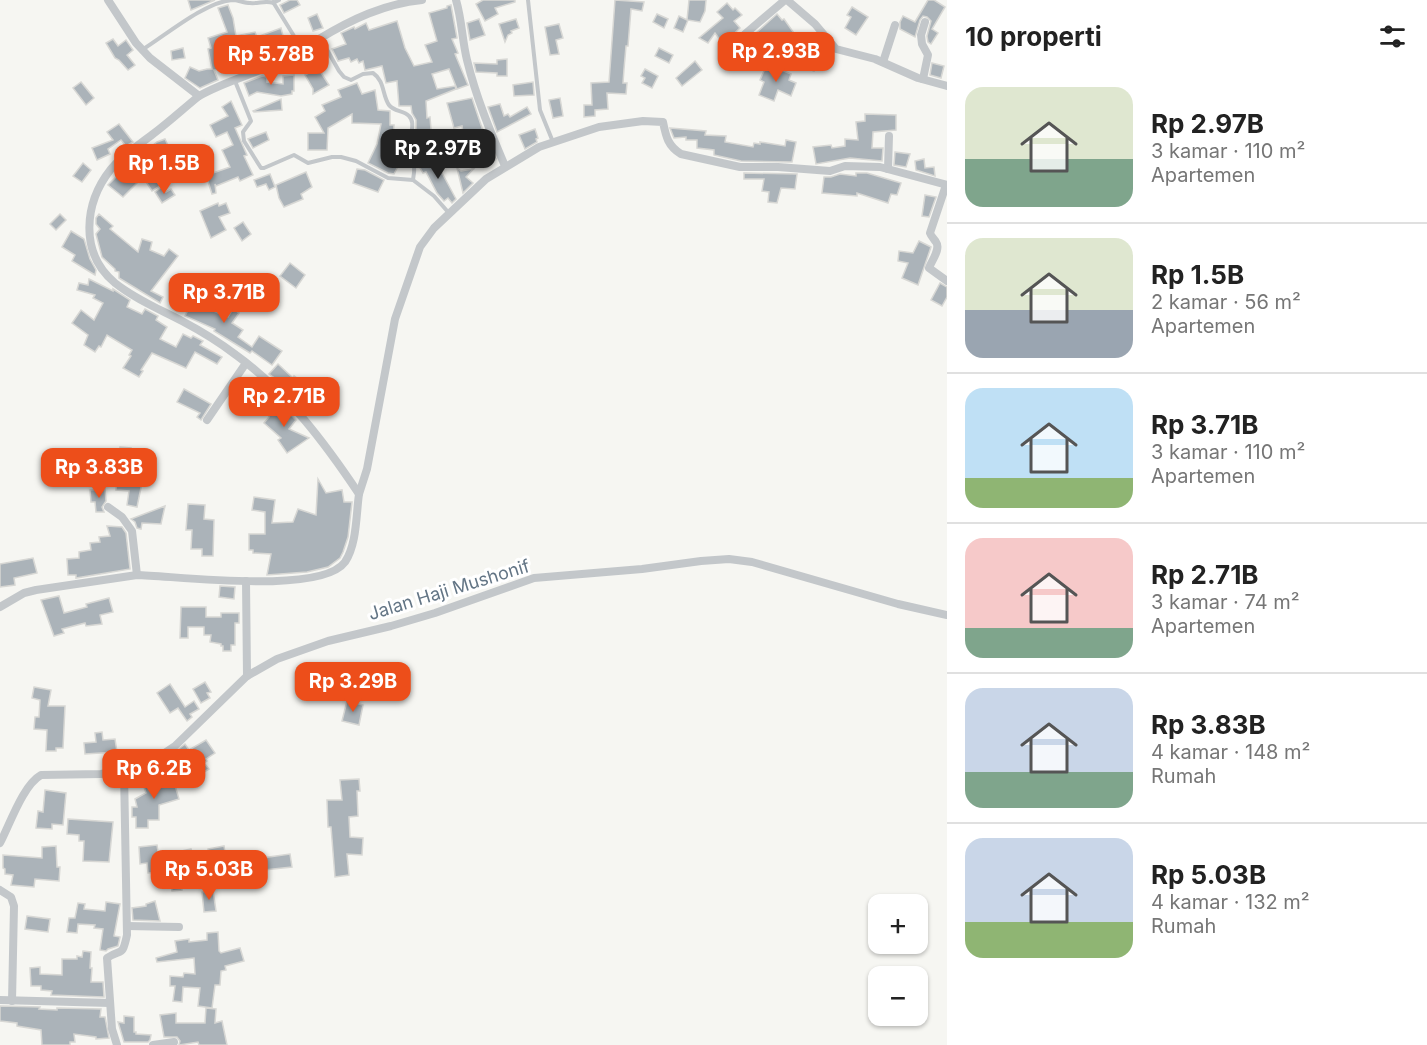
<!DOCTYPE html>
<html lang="id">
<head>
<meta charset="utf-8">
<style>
	body { margin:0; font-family:Inter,sans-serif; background:#f2f2f2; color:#222; height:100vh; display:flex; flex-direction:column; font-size:22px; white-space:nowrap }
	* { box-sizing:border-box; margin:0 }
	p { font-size:20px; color:#767676 }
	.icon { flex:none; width:33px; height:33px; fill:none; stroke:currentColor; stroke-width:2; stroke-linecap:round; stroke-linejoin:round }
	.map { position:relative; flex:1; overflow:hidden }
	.details { display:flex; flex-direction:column; background:#fff; width:480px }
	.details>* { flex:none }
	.fabs { position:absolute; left:868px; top:894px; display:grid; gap:12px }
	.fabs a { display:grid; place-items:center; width:60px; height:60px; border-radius:12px; background:#fff; box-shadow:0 2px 4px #0004; font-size:30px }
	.price { position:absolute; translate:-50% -51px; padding:0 14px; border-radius:12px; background:#ed4e1a; color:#fff; font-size:20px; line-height:39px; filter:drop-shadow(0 2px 3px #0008) }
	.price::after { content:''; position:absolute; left:50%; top:36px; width:18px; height:14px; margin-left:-9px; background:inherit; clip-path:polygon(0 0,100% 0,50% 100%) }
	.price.selected { background:#222; color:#fff }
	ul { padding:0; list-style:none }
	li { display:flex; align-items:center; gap:18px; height:150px; padding:0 18px }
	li+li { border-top:2px solid #e0e0e0 }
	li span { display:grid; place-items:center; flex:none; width:168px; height:120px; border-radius:18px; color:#555 }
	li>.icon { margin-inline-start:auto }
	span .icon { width:72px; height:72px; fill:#fffc; stroke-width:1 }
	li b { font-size:26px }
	h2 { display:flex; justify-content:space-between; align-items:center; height:72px; padding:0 18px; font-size:26px }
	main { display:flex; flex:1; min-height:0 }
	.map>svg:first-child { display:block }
</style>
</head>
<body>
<main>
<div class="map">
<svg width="947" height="1045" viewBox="0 0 947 1045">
	<rect width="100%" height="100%" fill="#f6f6f2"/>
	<g fill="#abb3b9" stroke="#d7d7d4" stroke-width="1.5">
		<path d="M 188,0 L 215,0 L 191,10 Z"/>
		<path d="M 290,0 L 297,0 L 300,5 L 284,13 L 280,5 Z"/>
		<path d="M 483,0 L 515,0 L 515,2 L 495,8 L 498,14 L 485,21 L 476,4 Z"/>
		<path d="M 615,0 L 644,2 L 642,11 L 631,9 L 628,46 L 626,46 L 624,69 L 623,83 L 627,83 L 626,94 L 607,93 L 608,109 L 595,110 L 595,116 L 584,117 L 584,105 L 592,105 L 591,83 L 609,82 Z"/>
		<path d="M 689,0 L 706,0 L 705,11 L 700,22 L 688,20 L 683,32 L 674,28 L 679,16 L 687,20 Z"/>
		<path d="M 928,0 L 934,0 L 945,7 L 932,29 L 938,33 L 931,44 L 928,42 L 927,36 L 931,21 L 927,17 L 923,16 L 920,20 L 915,37 L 900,29 L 900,22 L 903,16 L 915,22 Z"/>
		<path d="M 727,3 L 733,10 L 735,8 L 742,15 L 734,21 L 740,28 L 723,44 L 715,33 L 708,43 L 699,38 L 723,18 L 717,12 Z"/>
		<path d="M 228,5 L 233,18 L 236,36 L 255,32 L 257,37 L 281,28 L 287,52 L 270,60 L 214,70 L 218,80 L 200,88 L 185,78 L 190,67 L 199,71 L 207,69 L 212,69 L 208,49 L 211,48 L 208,38 L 227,32 L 218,8 Z"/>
		<path d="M 451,5 L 457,38 L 452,39 L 458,53 L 455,54 L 468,85 L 457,89 L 449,69 L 432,74 L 437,89 L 455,86 L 456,89 L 426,101 L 427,118 L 430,117 L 432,142 L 416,144 L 416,120 L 412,113 L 411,106 L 399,106 L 397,81 L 386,83 L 382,66 L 365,70 L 363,61 L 359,63 L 357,59 L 351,62 L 349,58 L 338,61 L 332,49 L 346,44 L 341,33 L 354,27 L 355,29 L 366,23 L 369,30 L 397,21 L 405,48 L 414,66 L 432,62 L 425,45 L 437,41 L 429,13 L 447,8 L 447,6 Z"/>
		<path d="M 852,7 L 868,17 L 856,35 L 845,28 L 851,17 L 847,15 Z"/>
		<path d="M 317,14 L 323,28 L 313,31 L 308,18 Z"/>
		<path d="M 657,14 L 668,19 L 664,28 L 653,22 Z"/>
		<path d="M 777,14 L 782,20 L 784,19 L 801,43 L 784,57 L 768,39 L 764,42 L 756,33 Z"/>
		<path d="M 479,19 L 485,35 L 470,40 L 467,23 Z"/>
		<path d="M 516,19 L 519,28 L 511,31 L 512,33 L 508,35 L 505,42 L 499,24 Z"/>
		<path d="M 559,24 L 563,38 L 556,40 L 559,54 L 550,55 L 545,27 Z"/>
		<path d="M 113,39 L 118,46 L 126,40 L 133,50 L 127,55 L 135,65 L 128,70 L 119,60 L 115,58 L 106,43 Z"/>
		<path d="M 183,48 L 185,58 L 172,60 L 171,51 Z"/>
		<path d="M 659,48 L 673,55 L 669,63 L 655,56 Z"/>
		<path d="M 810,49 L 821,53 L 814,71 L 803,67 Z"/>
		<path d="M 507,59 L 507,76 L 497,76 L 497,73 L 476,72 L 474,63 L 497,64 L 497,60 Z"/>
		<path d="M 695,61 L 702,70 L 682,86 L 676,78 Z"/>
		<path d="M 932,63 L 944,66 L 941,78 L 930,75 Z"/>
		<path d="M 767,64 L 791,74 L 789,80 L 796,83 L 791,96 L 778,90 L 774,101 L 759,95 L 764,82 L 760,80 Z"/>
		<path d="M 318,68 L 329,85 L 313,94 L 313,89 L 305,75 Z"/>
		<path d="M 645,69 L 658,76 L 652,88 L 642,83 L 645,78 L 641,76 Z"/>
		<path d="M 294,75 L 294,91 L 292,91 L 292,94 L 281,96 L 257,92 L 249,96 L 244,83 L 262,76 L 267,77 L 267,82 L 283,84 L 283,76 Z"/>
		<path d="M 81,82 L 94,98 L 86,105 L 73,88 Z"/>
		<path d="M 533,82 L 534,95 L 514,96 L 513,85 Z"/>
		<path d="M 357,83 L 362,94 L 375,90 L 378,110 L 390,111 L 390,125 L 394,125 L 393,136 L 408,144 L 408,147 L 394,174 L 388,173 L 368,163 L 377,144 L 381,124 L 352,123 L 352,114 L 328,128 L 327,150 L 308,150 L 308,133 L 324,133 L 315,117 L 325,111 L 322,105 L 341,97 L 338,90 Z"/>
		<path d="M 472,98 L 488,146 L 496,159 L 493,162 L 488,157 L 482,164 L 480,162 L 466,177 L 473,183 L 463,193 L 457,168 L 461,171 L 473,169 L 466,163 L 476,149 L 474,143 L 467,146 L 465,141 L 472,137 L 464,138 L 462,126 L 454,128 L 447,103 Z"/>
		<path d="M 560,98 L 563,116 L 553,118 L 549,100 Z"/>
		<path d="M 281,99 L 282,110 L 254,112 L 253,111 Z"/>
		<path d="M 231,101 L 242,125 L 235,128 L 247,155 L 244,156 L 253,175 L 240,181 L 238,177 L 216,186 L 215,184 L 216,193 L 212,194 L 205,172 L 203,167 L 197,168 L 196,159 L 204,158 L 200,149 L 209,146 L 213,173 L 230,167 L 222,150 L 233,145 L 227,132 L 216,137 L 210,125 L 228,116 L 222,107 Z"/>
		<path d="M 500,104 L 504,116 L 508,114 L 510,117 L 527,107 L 531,114 L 497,132 L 488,107 Z"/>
		<path d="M 865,114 L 896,115 L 896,130 L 873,132 L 872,148 L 883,148 L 882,161 L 850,158 L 816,164 L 813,147 L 831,145 L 832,148 L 845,146 L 845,139 L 858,140 L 856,122 L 865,121 Z"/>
		<path d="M 119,124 L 133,142 L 126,146 L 121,140 L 108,149 L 110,154 L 97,160 L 92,148 L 113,140 L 107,132 Z"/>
		<path d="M 670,128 L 706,131 L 705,135 L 726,136 L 725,142 L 753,147 L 754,143 L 760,144 L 760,142 L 785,146 L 786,140 L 796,142 L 792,162 L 741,161 L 714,155 L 714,150 L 697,148 L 697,140 L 686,140 L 686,137 L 674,138 Z"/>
		<path d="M 535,129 L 538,138 L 536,139 L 537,142 L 525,149 L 519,135 Z"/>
		<path d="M 266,132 L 269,140 L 253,148 L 248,139 Z"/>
		<path d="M 165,139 L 171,152 L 159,157 L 163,162 L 152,169 L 156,174 L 154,177 L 160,186 L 152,191 L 143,177 L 123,197 L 108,185 L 123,170 L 121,167 L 130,159 L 140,151 L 142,154 L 157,142 Z"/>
		<path d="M 895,152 L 910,154 L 906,167 L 894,165 Z"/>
		<path d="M 434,158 L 456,199 L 452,203 L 448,198 L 444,201 L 437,193 L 426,172 L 423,173 L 419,166 Z"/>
		<path d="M 924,159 L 925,168 L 934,167 L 935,176 L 916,170 L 915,161 Z"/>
		<path d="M 83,163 L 91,170 L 82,182 L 73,176 Z"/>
		<path d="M 357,169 L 365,170 L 384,180 L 378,192 L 353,183 Z"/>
		<path d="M 306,172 L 312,187 L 301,194 L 303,199 L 284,207 L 279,198 L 276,185 Z"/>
		<path d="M 744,173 L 797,174 L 795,189 L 781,188 L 777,203 L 768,202 L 769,192 L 762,191 L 764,179 L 744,179 Z"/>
		<path d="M 856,173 L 867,173 L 901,183 L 897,195 L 891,194 L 888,203 L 857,193 L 857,196 L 822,193 L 824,177 L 831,177 L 840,174 L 856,176 Z"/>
		<path d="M 270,174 L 275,187 L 269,190 L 266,184 L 257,187 L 254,180 Z"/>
		<path d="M 162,187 L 166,192 L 171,189 L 175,195 L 162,203 L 155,192 Z"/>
		<path d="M 925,195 L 936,197 L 929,217 L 922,216 Z"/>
		<path d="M 218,203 L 219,206 L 226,203 L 230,213 L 219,217 L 226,230 L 211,238 L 200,211 Z"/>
		<path d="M 60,214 L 66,220 L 56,230 L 50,224 Z"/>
		<path d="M 99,214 L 113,226 L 110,229 L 138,252 L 142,239 L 152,242 L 150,250 L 164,256 L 169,249 L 178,256 L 151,291 L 163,297 L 160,303 L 119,278 L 119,272 L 115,271 L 115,269 L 102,257 L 96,234 L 100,229 L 96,224 L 96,218 Z"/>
		<path d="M 243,222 L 251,234 L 242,241 L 234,228 Z"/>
		<path d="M 71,231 L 84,239 L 90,259 L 96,270 L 95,275 L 72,261 L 75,255 L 62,247 Z"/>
		<path d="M 919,241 L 931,247 L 918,285 L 902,278 L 908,263 L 898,261 L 899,251 L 913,253 Z"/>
		<path d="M 290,263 L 305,275 L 296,288 L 280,276 Z"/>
		<path d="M 89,279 L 113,291 L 113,289 L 130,300 L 127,307 L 142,314 L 145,309 L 158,316 L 156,320 L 167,327 L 160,339 L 176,347 L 183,334 L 191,338 L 193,336 L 203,341 L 200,345 L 222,357 L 217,364 L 195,352 L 186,368 L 152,353 L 141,370 L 143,371 L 139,377 L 123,368 L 131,356 L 129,355 L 132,350 L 107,335 L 101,347 L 99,346 L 95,352 L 84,345 L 88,335 L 72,323 L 81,310 L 94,320 L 103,303 L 93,298 L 95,295 L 77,290 L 79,283 L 88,285 Z"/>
		<path d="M 940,283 L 947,287 L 947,297 L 942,306 L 931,300 Z"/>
		<path d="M 206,288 L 216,296 L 206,308 L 228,317 L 233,309 L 239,313 L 232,323 L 243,330 L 238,337 L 252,347 L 259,336 L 282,351 L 272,365 L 252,351 L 250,353 L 214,331 L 215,329 L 185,316 L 187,312 L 173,305 L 180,292 L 193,299 L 195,296 L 198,297 Z"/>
		<path d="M 278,364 L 293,378 L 294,376 L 302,382 L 300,386 L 316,397 L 307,409 L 305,408 L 304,410 L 291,396 L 294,392 L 269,374 Z"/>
		<path d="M 184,389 L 211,404 L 201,420 L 197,417 L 200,413 L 177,402 Z"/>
		<path d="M 279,403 L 296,420 L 289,429 L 309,438 L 287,453 L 278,440 L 281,438 L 264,423 L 269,417 L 268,415 Z"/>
		<path d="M 120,447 L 131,448 L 126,473 L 130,474 L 130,476 L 143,478 L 137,507 L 127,505 L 129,491 L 116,490 L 118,468 L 109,467 L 110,458 L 119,459 Z"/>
		<path d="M 318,479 L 326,493 L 342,490 L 344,502 L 352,502 L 348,537 L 343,552 L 340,558 L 328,567 L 307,572 L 267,575 L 271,554 L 253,553 L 253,550 L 249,550 L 249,534 L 265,534 L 265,512 L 252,510 L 254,497 L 275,500 L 272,523 L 293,522 L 298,509 L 316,515 Z"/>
		<path d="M 105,489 L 106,501 L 102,507 L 104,512 L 96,512 L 95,502 L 91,502 L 90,490 Z"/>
		<path d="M 188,504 L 205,505 L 204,519 L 214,520 L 213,556 L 202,556 L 202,549 L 191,549 L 192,530 L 186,530 Z"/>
		<path d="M 165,506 L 161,524 L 142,523 L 141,529 L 137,528 L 135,522 L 131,519 Z"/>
		<path d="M 107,526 L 122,527 L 126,533 L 130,569 L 76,578 L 76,575 L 68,575 L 67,559 L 79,558 L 79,552 L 91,550 L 90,543 L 100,542 L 99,537 L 110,536 Z"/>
		<path d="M 33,558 L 37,573 L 14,578 L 15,585 L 0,587 L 0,564 Z"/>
		<path d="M 220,586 L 235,587 L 234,599 L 219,597 Z"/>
		<path d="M 59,596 L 64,613 L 87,607 L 86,604 L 109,598 L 113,612 L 100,615 L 102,624 L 86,626 L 85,623 L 62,629 L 64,633 L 54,636 L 41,600 Z"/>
		<path d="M 181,607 L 206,607 L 206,617 L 221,617 L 221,613 L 239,613 L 239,623 L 235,623 L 235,645 L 231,645 L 231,651 L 223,651 L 223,646 L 221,646 L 221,644 L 210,642 L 211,635 L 204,635 L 204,627 L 188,627 L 188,638 L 180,638 Z"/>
		<path d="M 341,678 L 344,690 L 325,696 L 321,684 Z"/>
		<path d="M 205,682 L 211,692 L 207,693 L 210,698 L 201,703 L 193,689 Z"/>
		<path d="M 170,684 L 185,707 L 194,701 L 199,709 L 190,714 L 192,717 L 187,721 L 178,708 L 170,713 L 157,693 Z"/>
		<path d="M 34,687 L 51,690 L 48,706 L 65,706 L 63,748 L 56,748 L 56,751 L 46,751 L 47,730 L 34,729 L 35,717 L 39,717 L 40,700 L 32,698 Z"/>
		<path d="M 347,701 L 363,705 L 359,725 L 342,721 Z"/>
		<path d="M 102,732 L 103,740 L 115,739 L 117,752 L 85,754 L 84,743 L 96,742 L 95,733 Z"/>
		<path d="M 206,740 L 215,753 L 206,759 L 207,761 L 204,763 L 209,769 L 189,781 L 170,756 L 185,744 L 189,750 Z"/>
		<path d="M 172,775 L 179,799 L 159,805 L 159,820 L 148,820 L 148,828 L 136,828 L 136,817 L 132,817 L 132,807 L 137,807 L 135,799 L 146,793 L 142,781 L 155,777 L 156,780 Z"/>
		<path d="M 359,779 L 360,791 L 357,791 L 358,816 L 349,817 L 350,837 L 363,838 L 362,855 L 347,854 L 349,875 L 335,877 L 331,827 L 328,827 L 327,800 L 342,800 L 340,780 Z"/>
		<path d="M 45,790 L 66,793 L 63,825 L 52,824 L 52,829 L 36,828 L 38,811 L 43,812 Z"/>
		<path d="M 68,819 L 113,822 L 109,862 L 83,861 L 84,841 L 79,841 L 79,835 L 67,834 Z"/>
		<path d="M 157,845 L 161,872 L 148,873 L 147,863 L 140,864 L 139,847 Z"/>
		<path d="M 56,846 L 57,867 L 60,867 L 59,881 L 35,879 L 34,887 L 11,885 L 13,875 L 5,874 L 5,869 L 3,868 L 3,855 L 42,858 L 42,847 Z"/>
		<path d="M 224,846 L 228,871 L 218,872 L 216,857 L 209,858 L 208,849 Z"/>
		<path d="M 191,849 L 197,879 L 181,882 L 182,890 L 172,891 L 168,869 L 180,867 L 177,852 Z"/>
		<path d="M 290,854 L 292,867 L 264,870 L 262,858 Z"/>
		<path d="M 213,890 L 216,911 L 204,912 L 202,892 Z"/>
		<path d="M 155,901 L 160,921 L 133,920 L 132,908 L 146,906 L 146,904 Z"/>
		<path d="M 106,902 L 120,904 L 114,936 L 120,937 L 118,946 L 108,949 L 106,951 L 100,950 L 103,929 L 94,928 L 95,925 L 78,924 L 77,933 L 67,932 L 69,918 L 75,918 L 78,903 L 85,904 L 84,909 L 105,911 Z"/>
		<path d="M 27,916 L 50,919 L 48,932 L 25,929 Z"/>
		<path d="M 218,932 L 219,951 L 221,953 L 240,948 L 244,961 L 225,966 L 226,970 L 221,971 L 220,985 L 215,985 L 212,1008 L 198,1006 L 200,988 L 183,987 L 182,1002 L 173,1001 L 175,986 L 170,986 L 170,976 L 183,977 L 184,973 L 195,974 L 194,958 L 157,962 L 156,958 L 177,952 L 175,941 L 189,939 L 189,942 L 207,940 L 207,933 Z"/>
		<path d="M 83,951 L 91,952 L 90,968 L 92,968 L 91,982 L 103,982 L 104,997 L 51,995 L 52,991 L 41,990 L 41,986 L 31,986 L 30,968 L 40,967 L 40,974 L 62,975 L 62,959 L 77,959 L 77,956 L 82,957 Z"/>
		<path d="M 0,1006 L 40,1007 L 39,1009 L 57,1010 L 57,1008 L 101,1009 L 100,1017 L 105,1017 L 109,1038 L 96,1039 L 96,1037 L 74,1034 L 75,1042 L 70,1042 L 70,1045 L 42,1045 L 41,1030 L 17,1026 L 17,1023 L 0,1021 Z"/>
		<path d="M 206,1008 L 216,1009 L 215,1023 L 222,1021 L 227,1045 L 199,1045 L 198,1042 L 179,1045 L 180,1041 L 177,1037 L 164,1037 L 160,1015 L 176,1013 L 176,1023 L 205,1023 Z"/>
		<path d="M 124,1016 L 134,1017 L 134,1032 L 136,1032 L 136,1034 L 151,1035 L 150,1040 L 148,1042 L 124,1042 L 118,1022 L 124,1023 Z"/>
	</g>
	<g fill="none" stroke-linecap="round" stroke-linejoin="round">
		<g stroke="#c3c7ca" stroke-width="4">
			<path d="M 528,0 L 540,110 L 553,142"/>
			<path d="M 273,2 L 302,49"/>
			<path d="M 321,39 L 339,71 L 344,77 L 351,80 L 363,74 L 373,73 C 385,81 382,95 389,105 C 394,112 404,110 409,116 C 415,122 411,131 411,139 C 413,154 416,165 413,180"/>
			<path d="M 142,50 C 166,35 205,2 232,0 C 238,0 244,3 250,3 C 258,4 266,0 273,3 L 279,0"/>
			<path d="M 235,81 L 251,121 L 243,132 L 244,141 L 261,168 L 264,168 L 294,155 L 308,163 L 332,157 L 341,157 L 356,161 L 388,178 L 413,180 L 434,196 L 448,212"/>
		</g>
		<g stroke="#c3c7ca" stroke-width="8">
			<path d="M 108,0 L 136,43 L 150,58 L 199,96"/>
			<path d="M 456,0 C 462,20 462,40 467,60 C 476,97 490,131 505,166"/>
			<path d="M 787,0 L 815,24 L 836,49 L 875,59 L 918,78 L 947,86"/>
			<path d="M 745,34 L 785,0"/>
			<path d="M 883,62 L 895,25"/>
			<path d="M 923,79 L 928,55 L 922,44 L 921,35 L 925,22"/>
			<path d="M 888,169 L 889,136"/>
			<path d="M 946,185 L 930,233 C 931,236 934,239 936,242 C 941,249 932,260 929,268 L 947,281"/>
			<path d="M 207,420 L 246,363"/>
			<path d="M 359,494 L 367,469 L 395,319 L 420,247 L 434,228 L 486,179 L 539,147 L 599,127 L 643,121 L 663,122 C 666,137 668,146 681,154 L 740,167 L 778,167 L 830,171 L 845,166 L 880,167 L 947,185"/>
			<path d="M 108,507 L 122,517 L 132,531 L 137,575"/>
			<path d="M 246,581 L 247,676"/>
			<path d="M 0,607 L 24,593 L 36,590 L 137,575 C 178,576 321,595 345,562 C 357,544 356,515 359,494 C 325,443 286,391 236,355 C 219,342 201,331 182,321 C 159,309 135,299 115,283 C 79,253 84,203 111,169 C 123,154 139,145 153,134 C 169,122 183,109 199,96 C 227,80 259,73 288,58 C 299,53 309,45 319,39 C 352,19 384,4 422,0"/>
			<path d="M 0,843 C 10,824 23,785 41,775 L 101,774 L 136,768 L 154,760 L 175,746 L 247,676 L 277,659 L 328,641 L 391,626 L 435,613 L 534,578 L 642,569 L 701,561 L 729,559 L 752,562 L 898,604 L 947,615"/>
			<path d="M 0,890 L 11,897 L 14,906 L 12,1001"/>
			<path d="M 127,926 L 179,927"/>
			<path d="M 0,1000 L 110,1003"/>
			<path d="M 117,1045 L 112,1029 L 107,958 C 122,948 122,958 127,935 L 124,771"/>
			<path d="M 153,1045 L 174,1042"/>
		</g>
	</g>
	<g text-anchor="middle" stroke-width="6" stroke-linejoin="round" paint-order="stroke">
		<g font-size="18" fill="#637585" stroke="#fff">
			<text transform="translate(449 590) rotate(-17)" y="6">Jalan Haji Mushonif</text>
		</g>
	</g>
</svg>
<div class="fabs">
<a>+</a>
<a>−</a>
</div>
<b class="price" style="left:776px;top:83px">Rp 2.93B</b>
<b class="price" style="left:271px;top:86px">Rp 5.78B</b>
<b class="price selected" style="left:438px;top:180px">Rp 2.97B</b>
<b class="price" style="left:164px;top:195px">Rp 1.5B</b>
<b class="price" style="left:224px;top:324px">Rp 3.71B</b>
<b class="price" style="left:284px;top:428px">Rp 2.71B</b>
<b class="price" style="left:99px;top:499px">Rp 3.83B</b>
<b class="price" style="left:353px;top:713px">Rp 3.29B</b>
<b class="price" style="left:154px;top:800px">Rp 6.2B</b>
<b class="price" style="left:209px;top:901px">Rp 5.03B</b>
</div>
<section class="details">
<h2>10 properti<svg class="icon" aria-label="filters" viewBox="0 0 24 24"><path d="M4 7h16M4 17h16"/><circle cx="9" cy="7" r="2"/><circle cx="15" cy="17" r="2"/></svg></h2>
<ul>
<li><span style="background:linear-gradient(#dfe7d0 60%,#7fa58c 0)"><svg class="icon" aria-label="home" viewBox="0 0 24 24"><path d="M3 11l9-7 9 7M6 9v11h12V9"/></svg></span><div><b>Rp 2.97B</b><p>3 kamar · 110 m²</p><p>Apartemen</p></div></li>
<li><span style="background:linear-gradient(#dfe7d0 60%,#9aa5b1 0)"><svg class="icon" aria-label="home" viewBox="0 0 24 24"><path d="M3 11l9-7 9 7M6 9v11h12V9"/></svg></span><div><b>Rp 1.5B</b><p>2 kamar · 56 m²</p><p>Apartemen</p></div></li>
<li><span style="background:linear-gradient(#bfe0f5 75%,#8fb573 0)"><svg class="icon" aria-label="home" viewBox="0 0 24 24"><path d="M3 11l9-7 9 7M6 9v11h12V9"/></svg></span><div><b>Rp 3.71B</b><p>3 kamar · 110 m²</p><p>Apartemen</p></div></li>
<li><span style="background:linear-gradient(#f6c9c9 75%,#7fa58c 0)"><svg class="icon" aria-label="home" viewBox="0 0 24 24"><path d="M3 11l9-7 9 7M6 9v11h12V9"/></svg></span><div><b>Rp 2.71B</b><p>3 kamar · 74 m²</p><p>Apartemen</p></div></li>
<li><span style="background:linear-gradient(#c9d6e8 70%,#7fa58c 0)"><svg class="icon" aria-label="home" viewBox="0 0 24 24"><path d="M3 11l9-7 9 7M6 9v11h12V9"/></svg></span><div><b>Rp 3.83B</b><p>4 kamar · 148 m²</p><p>Rumah</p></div></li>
<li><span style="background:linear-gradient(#c9d6e8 70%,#8fb573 0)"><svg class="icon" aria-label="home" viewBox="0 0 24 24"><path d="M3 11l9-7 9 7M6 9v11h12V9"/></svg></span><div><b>Rp 5.03B</b><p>4 kamar · 132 m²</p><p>Rumah</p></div></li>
</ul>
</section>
</main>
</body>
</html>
